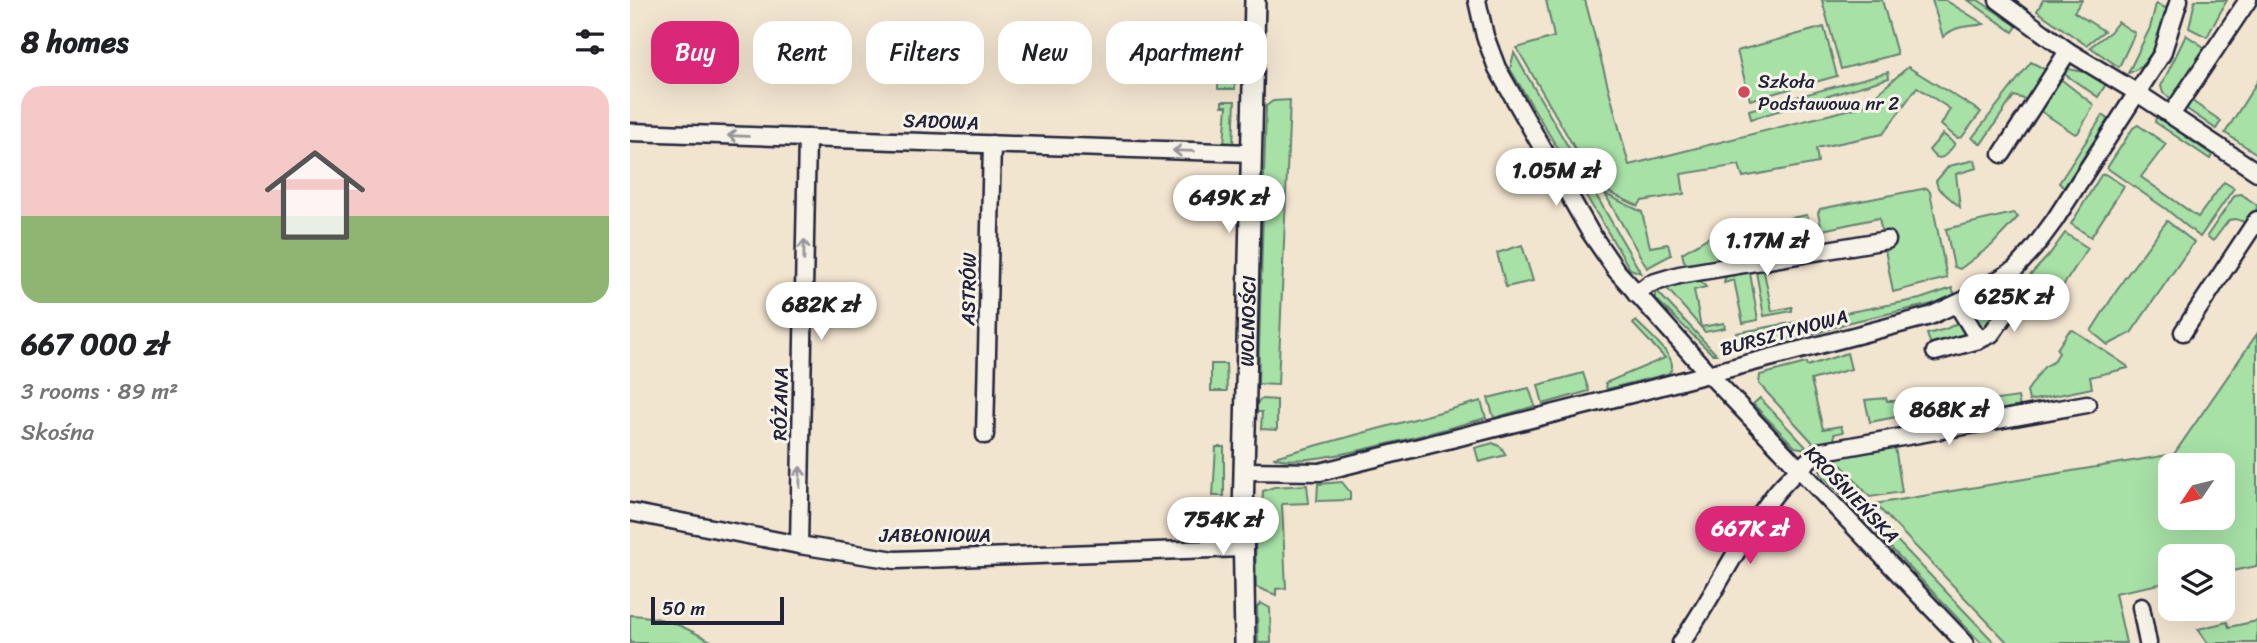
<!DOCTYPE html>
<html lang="en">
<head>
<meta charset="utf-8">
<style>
	body { margin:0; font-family:Sriracha,sans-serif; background:#f6f6f6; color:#202124; height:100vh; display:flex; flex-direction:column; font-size:26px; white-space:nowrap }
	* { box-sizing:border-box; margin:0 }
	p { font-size:23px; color:#757577 }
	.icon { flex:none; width:38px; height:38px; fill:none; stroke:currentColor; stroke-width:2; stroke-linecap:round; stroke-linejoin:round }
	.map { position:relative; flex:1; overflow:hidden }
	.sheet { display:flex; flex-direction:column; background:#fff; width:630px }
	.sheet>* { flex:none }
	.guide { position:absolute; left:21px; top:21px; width:665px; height:63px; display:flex; gap:14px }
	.needle { width:46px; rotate:235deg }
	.fabs { position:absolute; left:1528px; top:453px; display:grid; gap:14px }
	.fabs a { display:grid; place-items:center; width:77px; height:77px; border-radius:14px; background:#fff; box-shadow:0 7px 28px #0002; font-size:35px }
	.scale { position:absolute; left:21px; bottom:18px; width:133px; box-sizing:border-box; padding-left:7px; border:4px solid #22223b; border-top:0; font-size:19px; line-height:24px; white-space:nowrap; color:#22223b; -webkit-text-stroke:5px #f7f3e8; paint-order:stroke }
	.price { position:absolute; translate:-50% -60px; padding:0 16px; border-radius:24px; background:#fff; color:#222; font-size:23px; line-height:46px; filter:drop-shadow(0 2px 4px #0008) }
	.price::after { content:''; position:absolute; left:50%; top:42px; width:21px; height:16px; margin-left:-10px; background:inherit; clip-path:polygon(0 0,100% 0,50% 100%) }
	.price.active { background:#db2777; color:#fff }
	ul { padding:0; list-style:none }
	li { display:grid; align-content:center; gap:14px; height:371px; padding:0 21px }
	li+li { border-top:2px solid #e0e0e0 }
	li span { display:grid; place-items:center; height:217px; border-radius:21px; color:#555 }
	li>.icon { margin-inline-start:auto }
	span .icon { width:126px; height:126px; fill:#fffc; stroke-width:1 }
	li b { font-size:30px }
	h2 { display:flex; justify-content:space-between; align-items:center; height:84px; padding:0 21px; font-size:30px }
	.chip { padding:0 24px; border-radius:21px; background:#fff; box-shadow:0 7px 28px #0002; font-size:24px; line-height:63px }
	.chip.active { background:#db2777; color:#fff }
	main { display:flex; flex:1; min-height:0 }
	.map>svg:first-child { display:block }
</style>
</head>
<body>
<main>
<section class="sheet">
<h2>8 homes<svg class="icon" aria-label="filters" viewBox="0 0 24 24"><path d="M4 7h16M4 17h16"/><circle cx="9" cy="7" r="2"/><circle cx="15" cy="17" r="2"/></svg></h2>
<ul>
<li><span style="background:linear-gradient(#f6c9c9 60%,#8fb573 0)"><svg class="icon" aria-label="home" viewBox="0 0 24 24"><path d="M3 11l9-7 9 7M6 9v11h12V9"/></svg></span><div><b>667 000 zł</b><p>3 rooms · 89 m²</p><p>Skośna</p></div></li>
</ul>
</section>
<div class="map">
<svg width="1627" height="643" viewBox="0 0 1627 643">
	<rect width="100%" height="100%" fill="#f2e5d0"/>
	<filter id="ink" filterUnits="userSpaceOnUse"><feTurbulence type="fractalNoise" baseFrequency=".0143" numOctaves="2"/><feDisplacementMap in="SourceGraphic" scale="14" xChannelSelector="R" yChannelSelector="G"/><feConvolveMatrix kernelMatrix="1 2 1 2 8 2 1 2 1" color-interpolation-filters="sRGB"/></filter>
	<g filter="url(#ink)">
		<g fill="#a7e1a6" stroke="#648270" stroke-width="2" fill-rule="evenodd">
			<path d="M 916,0 L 955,0 L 999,165 L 1233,106 L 1278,67 L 1351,112 L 1332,137 L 1327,138 L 1311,125 L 1320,109 L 1287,87 L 1253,134 L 1186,148 L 1188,163 L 1113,177 L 1109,165 L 1051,174 L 1054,194 L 1012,201 L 1008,206 L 967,187 L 887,48 L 924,37 Z"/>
			<path d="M 1192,0 L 1252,0 L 1267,54 L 1211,69 Z"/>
			<path d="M 1302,0 L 1315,0 L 1354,24 C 1336,28 1328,24 1313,37 Z"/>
			<path d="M 1338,0 L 1348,0 L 1387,26 L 1383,32 Z"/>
			<path d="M 1413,0 L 1452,0 L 1444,12 L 1474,31 L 1456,45 L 1407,11 Z"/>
			<path d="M 1565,0 L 1597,0 L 1577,37 L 1559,28 Z"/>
			<path d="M 1526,4 L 1536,8 C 1540,26 1517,70 1498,73 L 1520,28 Z"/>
			<path d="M 1488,22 L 1505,33 L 1489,67 L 1460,47 L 1480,32 Z"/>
			<path d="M 1194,27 L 1207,76 L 1120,100 L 1107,51 Z"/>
			<path d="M 1556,35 L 1580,51 L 1543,100 L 1533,93 L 1531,86 Z"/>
			<path d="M 589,38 L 606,39 L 606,52 L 599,54 L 599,67 L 605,67 L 605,89 L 588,89 Z"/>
			<path d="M 884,53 L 1011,273 L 1000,269 L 880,69 Z"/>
			<path d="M 1401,62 L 1418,71 L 1401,101 L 1384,96 L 1351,144 L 1342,138 Z"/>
			<path d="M 1439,69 L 1458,73 L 1476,84 L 1468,97 L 1433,73 Z"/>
			<path d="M 1258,72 L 1259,78 L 1121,119 L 1119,110 Z"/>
			<path d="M 1428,77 L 1464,105 L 1448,133 L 1445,134 L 1409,110 Z"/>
			<path d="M 1627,82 L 1627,154 L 1595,133 Z"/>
			<path d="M 1559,99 L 1591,121 L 1586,129 L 1554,107 Z"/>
			<path d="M 660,100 L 648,385 L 628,384 L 636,106 L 643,101 Z"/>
			<path d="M 592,101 L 605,101 L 603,146 L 590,146 L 594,143 L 597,106 L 592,106 Z"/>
			<path d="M 1473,115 L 1478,119 L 1434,188 L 1429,183 Z"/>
			<path d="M 1526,116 L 1582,155 L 1580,159 L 1525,122 Z"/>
			<path d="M 1508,125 L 1536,144 L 1511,177 L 1568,217 L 1594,182 L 1604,188 L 1570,237 L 1536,209 L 1477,168 L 1503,128 Z"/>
			<path d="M 1313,134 L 1325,144 C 1316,156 1309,165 1299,150 Z"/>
			<path d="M 1345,160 L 1347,168 L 1326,174 L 1330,207 L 1308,188 L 1306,181 L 1319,166 Z"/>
			<path d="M 1475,174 L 1494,186 L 1461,237 L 1441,224 L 1471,175 Z"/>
			<path d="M 1297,188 L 1300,192 L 1317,278 L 1263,292 L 1249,218 L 1192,230 L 1188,213 L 1190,209 Z"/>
			<path d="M 975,194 L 1012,212 L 1020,247 L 1038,244 L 1041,255 L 1017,268 Z"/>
			<path d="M 1611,194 L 1627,205 C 1627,213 1623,218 1617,223 L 1606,219 L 1599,220 L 1583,241 L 1577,236 L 1605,195 Z"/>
			<path d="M 1383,213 L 1388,217 L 1362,245 L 1330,269 L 1324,267 L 1316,229 Z"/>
			<path d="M 1177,215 L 1185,246 L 1125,255 L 1120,226 Z"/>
			<path d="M 1537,221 L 1564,242 L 1501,333 L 1478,345 L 1461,331 L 1494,279 Z"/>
			<path d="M 1112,231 L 1117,254 L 1058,265 L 1054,261 L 1052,253 L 1081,236 Z"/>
			<path d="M 1435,233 L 1458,248 L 1423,301 L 1394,282 L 1419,255 Z"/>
			<path d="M 892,245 L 903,281 L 876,287 L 867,253 Z"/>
			<path d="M 1125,266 L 1138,267 L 1140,270 L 1134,272 L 1142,311 L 1162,307 L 1162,311 L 1134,316 Z"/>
			<path d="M 1119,267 L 1128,320 L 1113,323 L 1104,280 L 1094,283 C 1095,270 1109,270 1119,267 Z"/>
			<path d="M 1068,279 L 1076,287 L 1064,290 L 1071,327 L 1094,323 L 1095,328 L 1075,332 L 1034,285 Z"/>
			<path d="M 1322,288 L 1325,295 L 1316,301 L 1220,322 L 1190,332 L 1111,348 L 1106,333 L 1290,299 Z"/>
			<path d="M 1386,288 L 1356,328 L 1350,327 L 1340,316 Z"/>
			<path d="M 1025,289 L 1086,354 L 1082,354 L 1025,298 Z"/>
			<path d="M 1333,320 L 1343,336 L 1301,345 L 1297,334 L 1316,329 Z"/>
			<path d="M 1006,321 C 1016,332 1056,363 1037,374 L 977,389 L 975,383 L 1035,358 L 1003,324 Z"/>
			<path d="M 1443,330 L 1497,366 L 1498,368 L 1460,377 L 1462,388 L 1399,401 L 1397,391 L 1414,367 L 1423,362 L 1429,353 L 1427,349 L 1439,331 Z"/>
			<path d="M 1627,334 L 1627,566 L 1593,573 L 1592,556 L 1540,556 L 1540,582 L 1485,593 L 1496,643 L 1378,643 L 1245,504 L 1544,454 ZM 1540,466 L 1592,466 L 1592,518 L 1540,518 Z"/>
			<path d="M 1217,353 L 1221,369 L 1181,380 L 1193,429 L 1211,426 L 1213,432 L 1204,434 L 1205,441 L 1187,447 L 1129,384 L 1130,375 L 1176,363 L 1177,366 Z"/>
			<path d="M 581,364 L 596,364 L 597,391 L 581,391 Z"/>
			<path d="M 953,373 L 959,391 L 913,404 L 908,385 Z"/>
			<path d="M 899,388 L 905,406 L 864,418 L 858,398 Z"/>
			<path d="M 1289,394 L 1294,414 L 1278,416 L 1271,400 Z"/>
			<path d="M 1388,397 L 1391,413 L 1306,429 L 1302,409 Z"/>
			<path d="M 1130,398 L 1178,449 L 1165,447 L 1123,404 Z"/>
			<path d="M 1256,398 L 1257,401 L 1266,401 L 1269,415 L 1266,417 L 1240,422 L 1235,400 Z"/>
			<path d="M 631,399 L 647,400 L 647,430 L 631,429 L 632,412 L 627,412 L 627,403 Z"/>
			<path d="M 851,401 L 856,418 C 818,428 674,471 644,457 Z"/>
			<path d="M 863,443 L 871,447 L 876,455 L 849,462 L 845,448 Z"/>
			<path d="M 586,447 L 594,447 L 594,496 L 583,496 Z"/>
			<path d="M 1265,447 L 1272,492 L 1240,497 L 1204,457 Z"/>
			<path d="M 1193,463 L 1365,643 L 1351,643 L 1192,475 L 1190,470 Z"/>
			<path d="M 712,482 L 720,492 L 720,500 L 687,501 L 688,484 Z"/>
			<path d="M 677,485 L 679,503 L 652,504 L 656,588 L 646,589 L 646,595 L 626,587 L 625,525 L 631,524 L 633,491 L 644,487 Z"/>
			<path d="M 631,603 L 640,608 L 641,643 L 628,643 L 627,607 Z"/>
			<path d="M 0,615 C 35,616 54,627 85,643 L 0,643 Z"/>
			<path d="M 1627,621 L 1627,643 L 1578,643 L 1568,629 L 1597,622 L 1599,627 Z"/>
		</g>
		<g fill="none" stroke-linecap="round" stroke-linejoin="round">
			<g stroke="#22223b" stroke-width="21">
				<g id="minor">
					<path d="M 847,0 L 855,36 L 867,68 L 960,232 L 986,270 L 1079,374 L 1335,643"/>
					<path d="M 1368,0 L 1438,51 L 1506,92 L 1627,172"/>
					<path d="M 1541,115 L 1618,0"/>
					<path d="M 0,132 L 621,153"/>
					<path d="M 1372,154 L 1438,51"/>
					<path d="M 1006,294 L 1019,284 L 1049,275 L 1257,240"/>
					<path d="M 1553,332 L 1627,220"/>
					<path d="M 1349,340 L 1361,334 L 1390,294"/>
					<path d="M 1305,352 L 1349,340 L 1327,304"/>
					<path d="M 355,435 L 362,144"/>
					<path d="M 615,471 L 690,472 L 1009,392 L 1300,316 L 1341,297 L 1385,269 L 1404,248 L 1424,221 L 1532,54 L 1549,0"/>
					<path d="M 0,512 L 169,545 L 265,560 L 613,548"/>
					<path d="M 169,545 L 177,138"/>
					<path d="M 1511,607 L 1518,643"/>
					<path d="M 1051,643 C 1083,598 1106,546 1139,502 C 1152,483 1171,467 1188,452 L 1457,404"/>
				</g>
			</g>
			<g stroke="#22223b" stroke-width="24">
				<g id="tertiary">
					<path id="s1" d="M 615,643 L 613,516 L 625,0"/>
				</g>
			</g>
			<use href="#minor" stroke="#f7f3e8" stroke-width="16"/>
			<use href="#tertiary" stroke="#f7f3e8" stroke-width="19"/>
		</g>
		<defs><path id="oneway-shaft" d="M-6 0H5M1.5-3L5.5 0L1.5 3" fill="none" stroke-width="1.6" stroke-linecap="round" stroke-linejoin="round" transform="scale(1.75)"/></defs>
		<g stroke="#97959a">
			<use href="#oneway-shaft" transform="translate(108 136) rotate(-178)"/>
			<use href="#oneway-shaft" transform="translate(553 151) rotate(-178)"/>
			<use href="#oneway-shaft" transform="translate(174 250) rotate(-89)"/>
			<use href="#oneway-shaft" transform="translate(170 477) rotate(-89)"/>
		</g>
	</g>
	<circle fill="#d1495b" stroke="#f7f3e8" stroke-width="2.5" cx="1114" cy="92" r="7"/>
	<g text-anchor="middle" stroke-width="6" stroke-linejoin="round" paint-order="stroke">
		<g font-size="19" fill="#22223b" stroke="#f7f3e8" text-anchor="start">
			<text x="1128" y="88">Szkoła<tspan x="1128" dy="22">Podstawowa nr 2</tspan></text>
		</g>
		<g font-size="19" fill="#22223b" stroke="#f7f3e8">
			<text transform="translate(311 121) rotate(2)" y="7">SADOWA</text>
			<text transform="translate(338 289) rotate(-89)" y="7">ASTRÓW</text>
			<text dy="7" stroke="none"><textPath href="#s1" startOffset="322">WOLNOŚCI</textPath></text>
			<text transform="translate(1154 332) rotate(-15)" y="7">BURSZTYNOWA</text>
			<text transform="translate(150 404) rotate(-89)" y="7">RÓŻANA</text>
			<text transform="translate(1222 494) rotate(46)" y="7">KROŚNIEŃSKA</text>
			<text x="305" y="542">JABŁONIOWA</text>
		</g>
	</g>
</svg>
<div class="fabs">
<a><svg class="needle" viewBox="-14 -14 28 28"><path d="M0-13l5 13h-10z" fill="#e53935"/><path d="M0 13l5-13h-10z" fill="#757577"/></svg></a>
<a><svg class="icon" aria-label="layers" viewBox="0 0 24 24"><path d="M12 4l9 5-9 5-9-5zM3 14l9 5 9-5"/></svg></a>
</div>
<div class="scale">50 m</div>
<b class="price" style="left:926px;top:208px">1.05M zł</b>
<b class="price" style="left:599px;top:235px">649K zł</b>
<b class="price" style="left:1137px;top:278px">1.17M zł</b>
<b class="price" style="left:1384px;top:334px">625K zł</b>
<b class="price" style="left:191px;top:342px">682K zł</b>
<b class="price" style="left:1319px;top:447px">868K zł</b>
<b class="price" style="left:593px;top:557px">754K zł</b>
<b class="price active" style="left:1120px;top:566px">667K zł</b>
<div class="guide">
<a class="chip active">Buy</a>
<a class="chip">Rent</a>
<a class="chip">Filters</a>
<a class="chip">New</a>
<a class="chip">Apartment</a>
</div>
</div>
</main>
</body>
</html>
